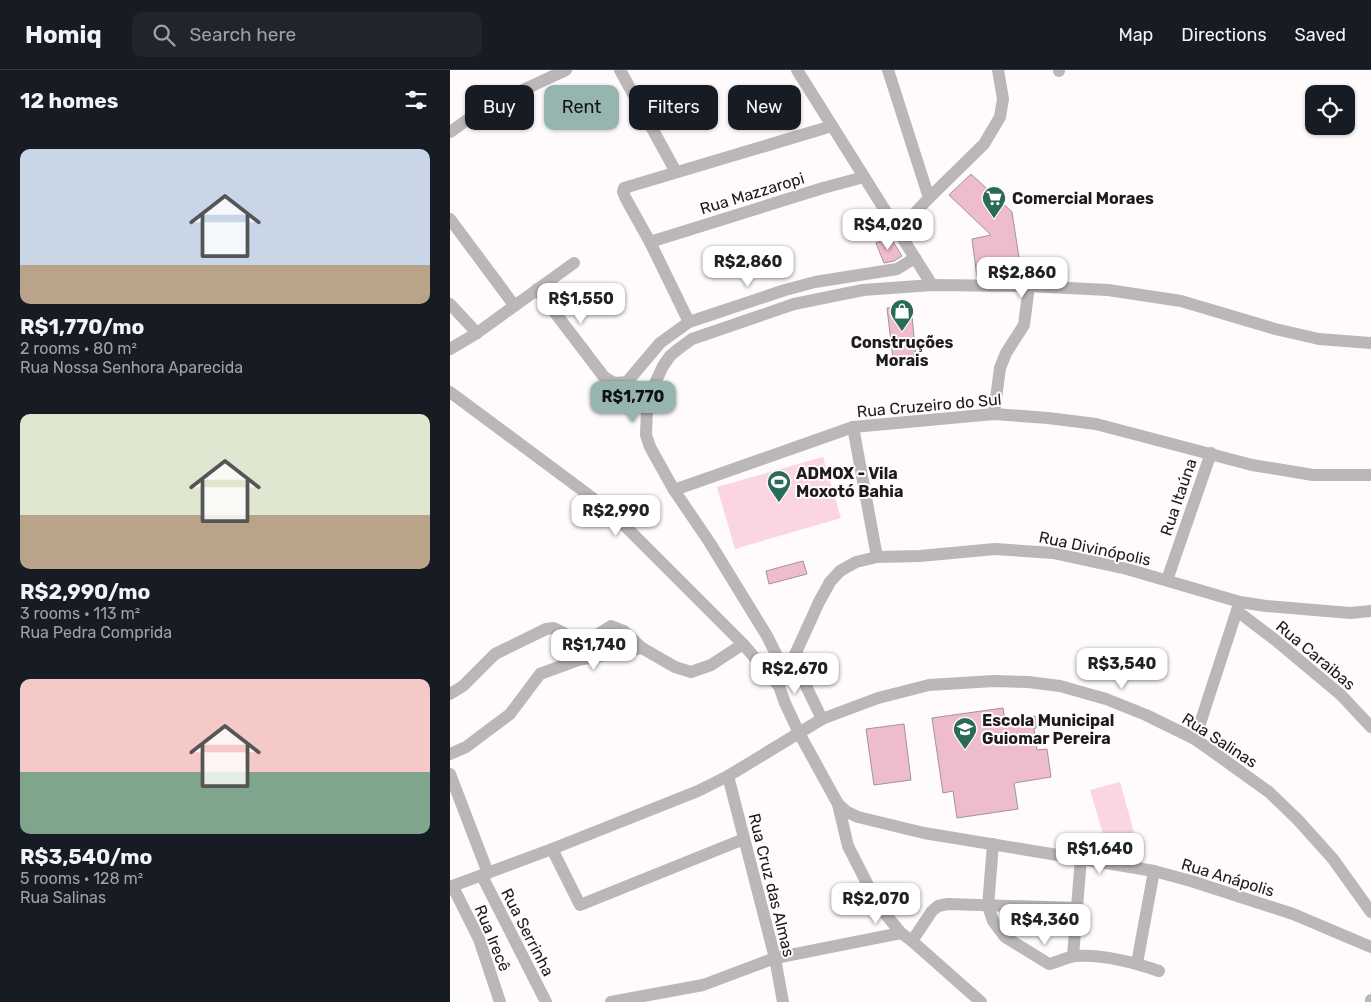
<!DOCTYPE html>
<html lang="en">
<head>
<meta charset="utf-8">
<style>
	body { margin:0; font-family:Rubik,sans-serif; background:#20242c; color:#f1f3f6; height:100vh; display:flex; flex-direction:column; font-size:19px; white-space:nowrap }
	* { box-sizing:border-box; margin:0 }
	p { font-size:16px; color:#9ea1a6 }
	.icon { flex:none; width:28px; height:28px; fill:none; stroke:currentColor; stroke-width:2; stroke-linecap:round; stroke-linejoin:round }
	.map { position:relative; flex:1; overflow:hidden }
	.side { display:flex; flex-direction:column; background:#171b24; width:450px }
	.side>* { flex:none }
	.guide { position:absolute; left:15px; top:15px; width:475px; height:45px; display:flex; gap:10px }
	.controls { position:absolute; left:855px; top:15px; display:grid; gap:10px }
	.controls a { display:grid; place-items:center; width:50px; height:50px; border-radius:10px; background:#171b24; box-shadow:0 1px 4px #0004; font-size:25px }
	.price { position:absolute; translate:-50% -42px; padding:0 11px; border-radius:10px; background:#fff; color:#222; font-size:16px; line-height:32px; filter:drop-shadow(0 1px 2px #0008) }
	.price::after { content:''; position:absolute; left:50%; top:30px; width:15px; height:11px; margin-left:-8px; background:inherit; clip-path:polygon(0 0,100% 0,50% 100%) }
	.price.active { background:#97b5af; color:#111 }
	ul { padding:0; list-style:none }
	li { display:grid; align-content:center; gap:10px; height:265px; padding:0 20px }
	li span { display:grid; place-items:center; height:155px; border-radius:10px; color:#555 }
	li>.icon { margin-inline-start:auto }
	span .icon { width:90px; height:90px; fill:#fffc; stroke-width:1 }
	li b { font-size:21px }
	h2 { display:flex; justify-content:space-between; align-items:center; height:60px; padding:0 20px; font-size:21px }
	.chip { padding:0 18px; border-radius:10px; background:#171b24; box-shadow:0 1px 4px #0004; font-size:18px; line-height:45px }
	.chip.active { background:#97b5af; color:#111 }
	header { display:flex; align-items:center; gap:30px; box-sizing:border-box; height:70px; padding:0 25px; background:#171b24; border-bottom:1px solid #363941 }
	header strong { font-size:24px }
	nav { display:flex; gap:28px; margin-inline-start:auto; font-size:18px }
	.search { width:350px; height:45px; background:#20242c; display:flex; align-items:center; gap:12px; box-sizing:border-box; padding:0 18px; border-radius:10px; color:#9ea1a6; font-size:19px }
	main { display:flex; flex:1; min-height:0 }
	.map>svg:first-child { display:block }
</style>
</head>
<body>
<header>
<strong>Homiq</strong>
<div class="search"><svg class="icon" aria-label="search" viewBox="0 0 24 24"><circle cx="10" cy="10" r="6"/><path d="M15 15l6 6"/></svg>Search here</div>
<nav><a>Map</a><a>Directions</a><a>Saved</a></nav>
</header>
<main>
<section class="side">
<h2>12 homes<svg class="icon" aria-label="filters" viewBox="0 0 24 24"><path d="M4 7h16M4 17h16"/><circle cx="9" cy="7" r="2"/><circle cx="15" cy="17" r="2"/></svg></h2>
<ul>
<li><span style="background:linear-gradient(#c9d6e8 75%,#b9a48a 0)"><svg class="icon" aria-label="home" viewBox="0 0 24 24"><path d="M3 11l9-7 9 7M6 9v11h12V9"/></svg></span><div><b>R$1,770/mo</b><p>2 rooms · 80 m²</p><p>Rua Nossa Senhora Aparecida</p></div></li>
<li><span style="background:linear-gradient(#dfe7d0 65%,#b9a48a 0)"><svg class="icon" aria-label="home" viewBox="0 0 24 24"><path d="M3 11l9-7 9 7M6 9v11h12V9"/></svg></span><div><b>R$2,990/mo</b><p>3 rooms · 113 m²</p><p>Rua Pedra Comprida</p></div></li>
<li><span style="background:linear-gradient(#f6c9c9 60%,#7fa58c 0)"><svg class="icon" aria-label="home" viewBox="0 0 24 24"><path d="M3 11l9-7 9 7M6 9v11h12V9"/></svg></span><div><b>R$3,540/mo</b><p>5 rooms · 128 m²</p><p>Rua Salinas</p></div></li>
</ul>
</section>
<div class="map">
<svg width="921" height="932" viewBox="0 0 921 932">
	<rect width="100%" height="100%" fill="#fffafb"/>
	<g fill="#fbd6e2">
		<path d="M 373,387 L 391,448 L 285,479 L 267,417 Z"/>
		<path d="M 670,712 L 685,766 L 656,774 L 640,720 Z"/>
	</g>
	<g fill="#efbccc" stroke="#9f9598">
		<path d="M 521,104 L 562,142 L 572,207 L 527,207 L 522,169 L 541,165 L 499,125 Z"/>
		<path d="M 440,167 L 452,186 L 444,191 L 434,193 L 426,173 Z"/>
		<path d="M 461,236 L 466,287 L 443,289 L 437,238 Z"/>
		<path d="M 353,491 L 357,504 L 319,514 L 316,501 Z"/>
		<path d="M 553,638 L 555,651 L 585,646 L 586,658 L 584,659 L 587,680 L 597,679 L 601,707 L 564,713 L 568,739 L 507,748 L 503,721 L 493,723 L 482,648 Z"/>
		<path d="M 454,654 L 461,710 L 424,715 L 416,659 Z"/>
	</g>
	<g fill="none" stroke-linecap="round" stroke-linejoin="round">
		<g stroke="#bbb6b8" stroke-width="12">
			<path d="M 170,0 L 226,102"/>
			<path d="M 347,0 L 482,215"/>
			<path d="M 438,0 L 479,128"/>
			<path d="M 609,1 L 609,0"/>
			<path d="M 0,62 L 34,38 L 116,0"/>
			<path d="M 0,149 L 64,235"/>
			<path d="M 448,161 L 479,128 L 534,74 L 550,47 L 553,29 L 548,0"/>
			<path d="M 200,172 L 373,118 L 414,107"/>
			<path d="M 87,219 L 154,307 L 164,313 L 177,312 L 210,273 L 239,252 L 335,220 L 365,212 L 447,199 L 465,188"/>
			<path d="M 0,234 L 27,263"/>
			<path d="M 239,252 L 200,172 L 176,129 L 173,122 L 174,118 L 382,56"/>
			<path d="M 0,279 L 27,263 L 124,193"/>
			<path d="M 177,312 L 184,326 L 197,338"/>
			<path d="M 0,322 L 136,423 L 166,447 L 293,574 L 329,616 L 335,633 L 349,663 L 388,734 L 398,776 L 428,835 L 451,863 L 462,871 L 531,932"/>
			<path d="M 544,344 L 550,298 L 556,283 L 574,255 L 579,216"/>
			<path d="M 403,357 L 427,487"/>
			<path d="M 224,420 L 403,357 L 544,344 L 598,348 L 646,354 L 802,395 L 863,405 L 921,405"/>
			<path d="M 717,510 L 761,383"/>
			<path d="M 787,541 L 824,569 L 891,625 L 921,657"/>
			<path d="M 343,589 L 372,649"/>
			<path d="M 332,604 L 343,589 L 369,532 L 380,512 L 390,501 L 406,492 L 427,487 L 470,486 L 545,479 L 603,483 L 677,499 L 790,532 L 816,536 L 900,543 L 921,541"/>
			<path d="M 329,616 L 332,604 L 327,586 L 317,566 L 260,473 L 224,420 L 200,377 L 196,365 L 197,338 L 200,324 L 213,296 L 220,286 L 227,280 L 242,269 L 344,234 L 413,220 L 482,215 L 579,216 L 658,220 L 731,231 L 825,259 L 869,269 L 921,273"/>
			<path d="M 0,624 L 13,616 L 45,584 L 96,559 L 104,558 L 127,570 L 145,566 L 161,556 L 174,561 L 192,578 L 225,597 L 241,602 L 261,595 L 293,574"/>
			<path d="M 745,669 L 789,534"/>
			<path d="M 0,684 L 16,677 L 60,644 L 90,604 L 128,590 L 192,578"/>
			<path d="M 0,704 L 38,803"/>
			<path d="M 278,706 L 325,888 L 333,932"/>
			<path d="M 388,734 L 397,742 L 408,747 L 474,763 L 704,801 L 741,811 L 843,844 L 921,877"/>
			<path d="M 543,774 L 538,836 L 543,851 L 555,867 L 599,894 C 608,892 617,887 625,886 C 653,884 683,892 709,901"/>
			<path d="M 102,779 L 130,835 L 294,769"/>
			<path d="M 32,806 L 96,932"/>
			<path d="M 0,817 L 102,779 L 248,721 L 278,706 L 372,649 L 428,628 L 479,615 L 544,611 L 578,612 L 610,616 L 656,629 L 696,645 L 745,669 L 819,722 L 848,750 L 883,789 L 921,842"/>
			<path d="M 3,817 L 29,869 L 50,932"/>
			<path d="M 462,871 L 482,841 L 488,836 L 498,834 L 627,838"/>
			<path d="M 623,886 L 631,788"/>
			<path d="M 687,893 L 704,801"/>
			<path d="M 161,932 L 253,915 L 325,888 L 451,863"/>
			<path d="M 921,932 L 921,930"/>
		</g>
	</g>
	<defs>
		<g id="supermarket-pin" transform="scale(1.25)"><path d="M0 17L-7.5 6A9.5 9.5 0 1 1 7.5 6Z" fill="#296a58" stroke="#fffafb"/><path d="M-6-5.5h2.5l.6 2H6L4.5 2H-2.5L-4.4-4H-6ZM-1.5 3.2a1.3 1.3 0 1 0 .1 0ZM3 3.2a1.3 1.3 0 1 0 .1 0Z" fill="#fff"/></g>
		<g id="shop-pin" transform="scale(1.25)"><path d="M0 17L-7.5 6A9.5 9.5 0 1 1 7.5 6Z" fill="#296a58" stroke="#fffafb"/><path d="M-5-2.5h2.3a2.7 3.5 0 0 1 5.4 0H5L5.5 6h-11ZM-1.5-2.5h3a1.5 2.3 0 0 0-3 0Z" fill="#fff"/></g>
		<g id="stadium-pin" transform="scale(1.25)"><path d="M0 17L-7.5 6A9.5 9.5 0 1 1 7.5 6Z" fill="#296a58" stroke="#fffafb"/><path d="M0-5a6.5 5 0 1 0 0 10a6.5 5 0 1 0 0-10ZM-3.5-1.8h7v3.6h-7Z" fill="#fff"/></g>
		<g id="school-pin" transform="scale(1.25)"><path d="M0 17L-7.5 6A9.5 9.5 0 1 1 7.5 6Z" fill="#296a58" stroke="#fffafb"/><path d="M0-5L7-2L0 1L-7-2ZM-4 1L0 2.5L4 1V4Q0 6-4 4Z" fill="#fff"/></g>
	</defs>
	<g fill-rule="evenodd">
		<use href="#supermarket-pin" x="544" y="128"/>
		<use href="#shop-pin" x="452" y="241"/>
		<use href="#stadium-pin" x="329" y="412"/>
		<use href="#school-pin" x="515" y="659"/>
	</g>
	<g text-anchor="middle" stroke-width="4" stroke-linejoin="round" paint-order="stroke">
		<g font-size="16" fill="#1e1a1b" stroke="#fffafb">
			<text transform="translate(302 123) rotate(-17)" y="6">Rua Mazzaropi</text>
			<text transform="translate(479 335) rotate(-5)" y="6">Rua Cruzeiro do Sul</text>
			<text transform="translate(728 427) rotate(-71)" y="6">Rua Itaúna</text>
			<text transform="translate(645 478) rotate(12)" y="6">Rua Divinópolis</text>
			<text transform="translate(866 585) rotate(40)" y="6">Rua Caraibas</text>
			<text transform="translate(770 670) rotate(33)" y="6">Rua Salinas</text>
			<text transform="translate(778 807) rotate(17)" y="6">Rua Anápolis</text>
			<text transform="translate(322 815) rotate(76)" y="6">Rua Cruz das Almas</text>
			<text transform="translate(78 862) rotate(63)" y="6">Rua Serrinha</text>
			<text transform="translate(43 868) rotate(68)" y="6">Rua Irecê</text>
		</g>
		<g font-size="16" font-weight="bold" fill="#1e1a1b" stroke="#fffafb" text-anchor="start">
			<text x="562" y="134">Comercial Moraes</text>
			<text x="452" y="278" text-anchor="middle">Construções<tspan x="452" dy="18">Morais</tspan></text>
			<text x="346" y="409">ADMOX - Vila<tspan x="346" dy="18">Moxotó Bahia</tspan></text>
			<text x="532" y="656">Escola Municipal<tspan x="532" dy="18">Guiomar Pereira</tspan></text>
		</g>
	</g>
</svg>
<div class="controls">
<a><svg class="icon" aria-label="locate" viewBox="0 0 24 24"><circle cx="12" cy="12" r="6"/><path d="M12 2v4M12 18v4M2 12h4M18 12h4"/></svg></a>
</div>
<b class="price" style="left:438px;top:181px">R$4,020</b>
<b class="price" style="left:298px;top:218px">R$2,860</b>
<b class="price" style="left:572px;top:229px">R$2,860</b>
<b class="price" style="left:131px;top:255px">R$1,550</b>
<b class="price active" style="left:183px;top:353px">R$1,770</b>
<b class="price" style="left:166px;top:467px">R$2,990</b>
<b class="price" style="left:144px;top:601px">R$1,740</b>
<b class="price" style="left:672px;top:620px">R$3,540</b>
<b class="price" style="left:345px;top:625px">R$2,670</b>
<b class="price" style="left:650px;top:805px">R$1,640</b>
<b class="price" style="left:426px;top:855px">R$2,070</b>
<b class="price" style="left:595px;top:876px">R$4,360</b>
<div class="guide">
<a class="chip">Buy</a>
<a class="chip active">Rent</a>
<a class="chip">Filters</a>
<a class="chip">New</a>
</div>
</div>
</main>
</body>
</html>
